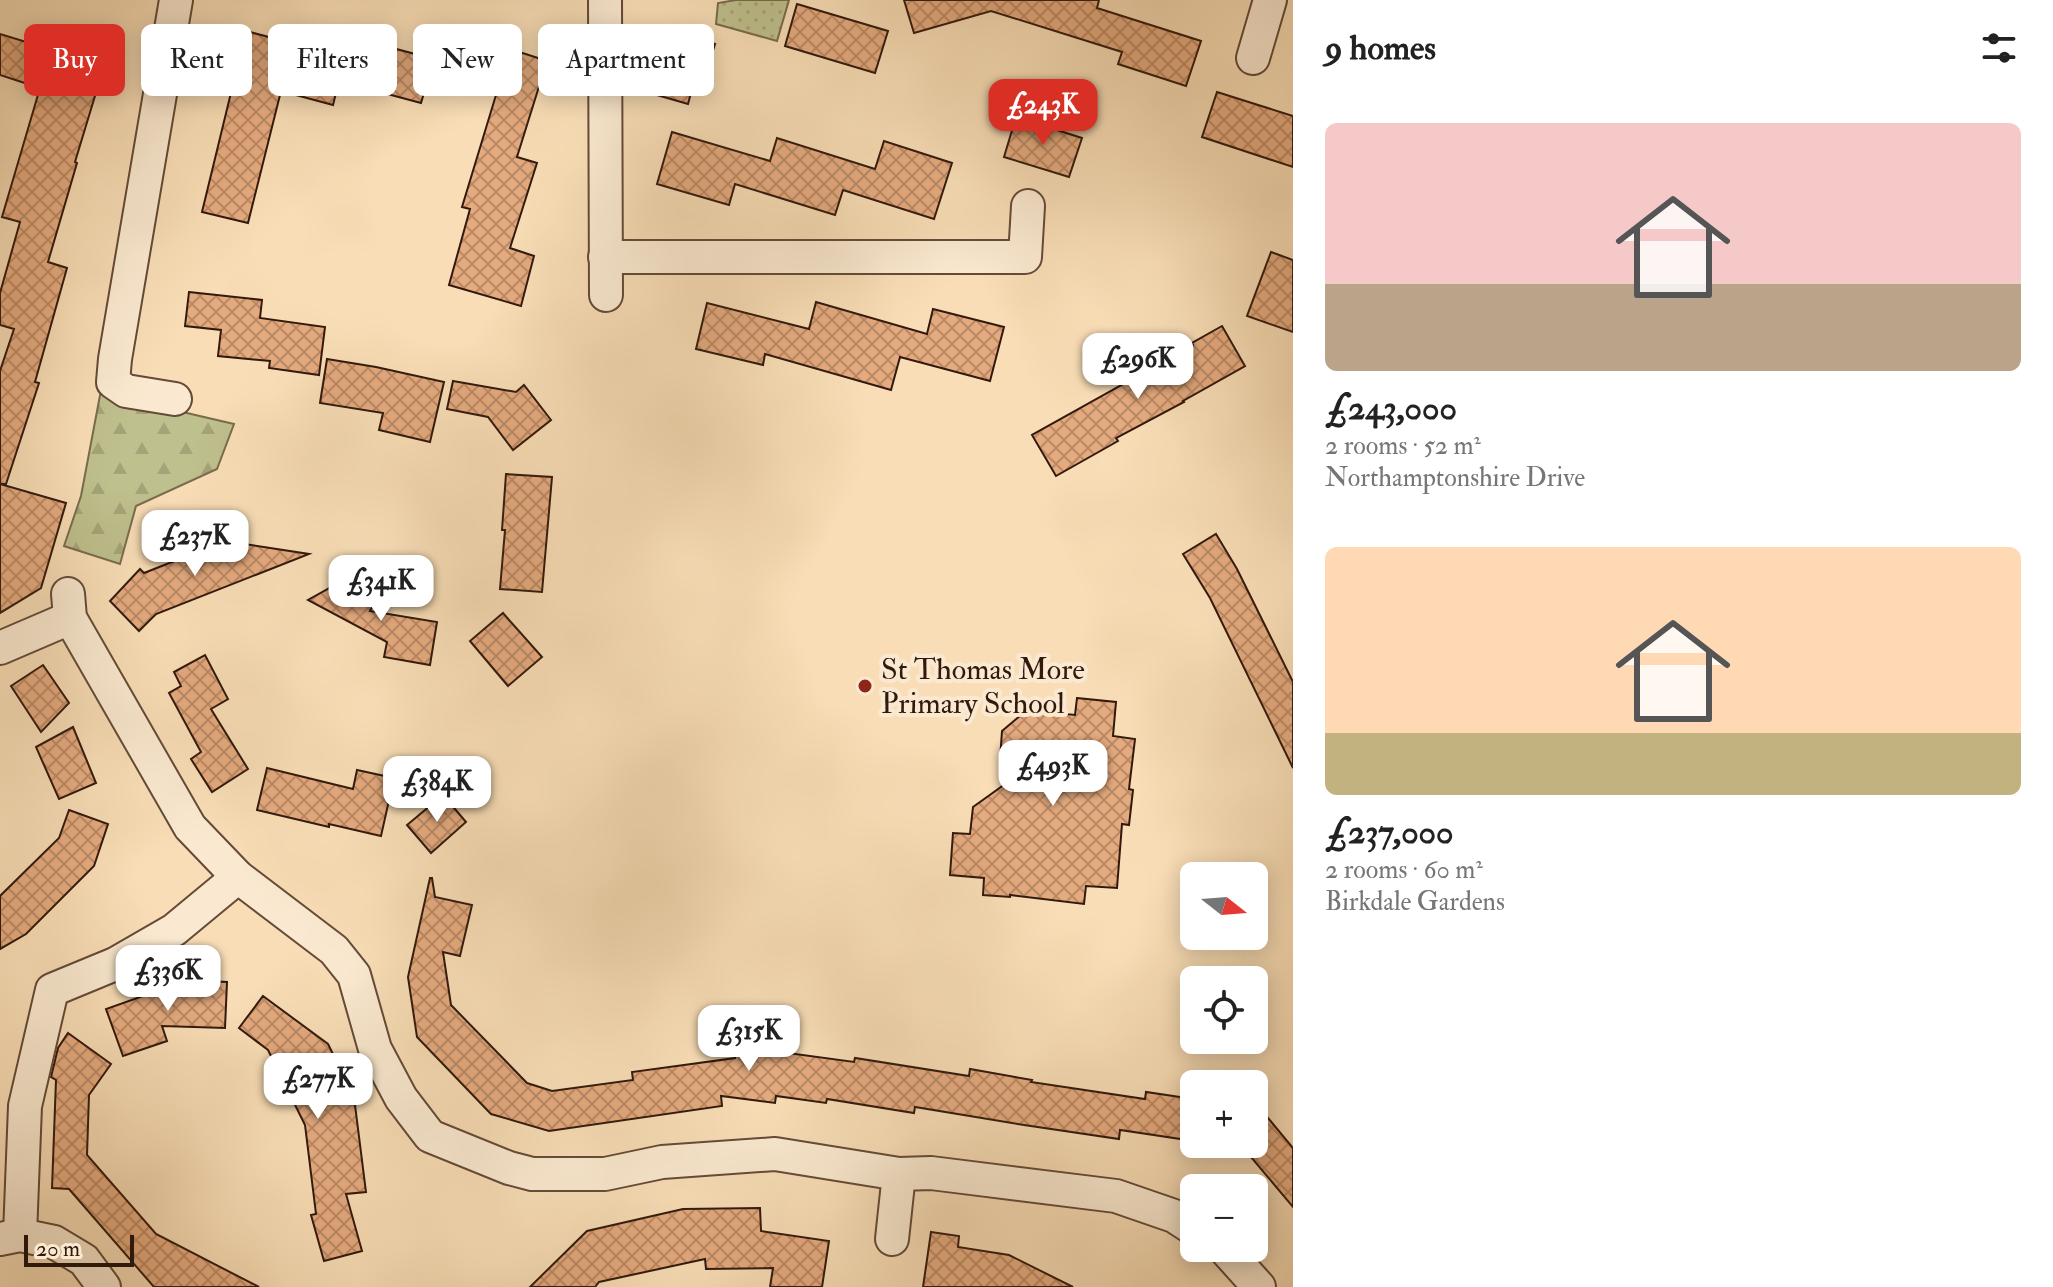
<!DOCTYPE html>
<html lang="en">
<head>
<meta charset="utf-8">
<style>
	body { margin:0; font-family:"IM FELL Double Pica",serif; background:#f6f6f6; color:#222; height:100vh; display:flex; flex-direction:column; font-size:30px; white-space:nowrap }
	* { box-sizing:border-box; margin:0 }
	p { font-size:26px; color:#767676 }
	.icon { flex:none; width:44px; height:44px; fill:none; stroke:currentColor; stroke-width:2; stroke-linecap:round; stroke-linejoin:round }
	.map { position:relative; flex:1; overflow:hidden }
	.drawer { display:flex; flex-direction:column; background:#fff; width:760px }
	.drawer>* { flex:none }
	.hud { position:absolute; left:24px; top:24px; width:760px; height:72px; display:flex; gap:16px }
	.needle { width:52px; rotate:107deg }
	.fabs { position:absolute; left:1180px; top:862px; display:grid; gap:16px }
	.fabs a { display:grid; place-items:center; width:88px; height:88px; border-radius:12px; background:#fff; box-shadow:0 4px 20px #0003; font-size:40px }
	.scale { position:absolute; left:24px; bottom:20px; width:110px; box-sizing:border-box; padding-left:8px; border:4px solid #32190d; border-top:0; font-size:22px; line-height:28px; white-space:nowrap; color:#32190d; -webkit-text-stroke:6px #fae9d0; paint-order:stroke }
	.price { position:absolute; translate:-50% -68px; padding:0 18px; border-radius:16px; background:#fff; color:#222; font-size:26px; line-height:52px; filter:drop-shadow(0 2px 4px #0008) }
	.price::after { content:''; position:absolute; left:50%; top:48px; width:24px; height:18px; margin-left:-12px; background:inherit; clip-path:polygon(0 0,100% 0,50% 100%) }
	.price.active { background:#d93025; color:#fff }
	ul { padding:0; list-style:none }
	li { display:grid; align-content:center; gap:16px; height:424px; padding:0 32px }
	li span { display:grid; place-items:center; height:248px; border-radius:12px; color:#555 }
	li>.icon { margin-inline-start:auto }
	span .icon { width:144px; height:144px; fill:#fffc; stroke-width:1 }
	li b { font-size:34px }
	h2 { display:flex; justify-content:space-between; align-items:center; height:96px; padding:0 32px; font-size:34px }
	.pill { padding:0 28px; border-radius:12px; background:#fff; box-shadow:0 4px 20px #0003; font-size:28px; line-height:72px }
	.pill.active { background:#d93025; color:#fff }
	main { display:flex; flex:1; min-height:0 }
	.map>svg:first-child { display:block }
</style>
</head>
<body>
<main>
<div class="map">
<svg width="1293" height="1287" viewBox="0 0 1293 1287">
	<defs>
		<pattern id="grass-dots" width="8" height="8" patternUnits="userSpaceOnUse" patternTransform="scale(2)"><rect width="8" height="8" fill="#bec08d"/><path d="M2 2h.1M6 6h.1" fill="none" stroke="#a4a478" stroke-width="1.8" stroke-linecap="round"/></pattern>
		<pattern id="forest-firs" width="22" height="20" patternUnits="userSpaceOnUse" patternTransform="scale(2)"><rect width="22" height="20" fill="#bec08d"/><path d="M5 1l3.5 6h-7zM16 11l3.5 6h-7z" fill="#a4a478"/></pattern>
		<pattern id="building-cross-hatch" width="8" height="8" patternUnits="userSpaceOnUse" patternTransform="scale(2)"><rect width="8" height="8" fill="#e5aa7e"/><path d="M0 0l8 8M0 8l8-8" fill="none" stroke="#ba8a66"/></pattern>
	</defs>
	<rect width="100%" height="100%" fill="#f8ddb6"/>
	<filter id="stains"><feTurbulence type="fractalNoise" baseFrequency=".0025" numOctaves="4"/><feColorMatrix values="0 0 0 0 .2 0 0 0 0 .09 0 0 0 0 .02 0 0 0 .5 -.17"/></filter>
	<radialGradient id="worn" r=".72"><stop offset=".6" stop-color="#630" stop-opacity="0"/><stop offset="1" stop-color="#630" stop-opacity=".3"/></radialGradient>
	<path fill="url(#grass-dots)" stroke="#786c4d" stroke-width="2" d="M 736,0 L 789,0 L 777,41 L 716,24 L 718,3 Z"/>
	<path fill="url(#forest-firs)" stroke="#786c4d" stroke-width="2" d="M 101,390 L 174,410 L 234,424 L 217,469 L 136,506 L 120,564 L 64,546 L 81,496 Z"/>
	<g fill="url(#building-cross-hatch)" stroke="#32190d" stroke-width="2">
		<path d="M 904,0 L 1099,0 L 1097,8 L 1201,41 L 1186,86 L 1118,64 L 1122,52 L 991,11 L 914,33 Z"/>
		<path d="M 797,4 L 888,31 L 875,73 L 785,46 Z"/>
		<path d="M 246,31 L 345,57 L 333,105 L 281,91 L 248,223 L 202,212 Z"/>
		<path d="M 675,33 L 715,44 L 705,77 L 696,74 L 688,104 L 657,95 Z"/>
		<path d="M 0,34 L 52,50 L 56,37 L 108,53 L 75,162 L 77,163 L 48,262 L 67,268 L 35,382 L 39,383 L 6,484 L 0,484 L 0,371 L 14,329 L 0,325 L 0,293 L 20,222 L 2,217 L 40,88 L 0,75 Z"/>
		<path d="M 464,34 L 547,61 L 517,157 L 537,163 L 510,248 L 534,256 L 521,306 L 449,285 L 470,209 L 462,207 L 496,95 L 450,79 Z"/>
		<path d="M 351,37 L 434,59 L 421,103 L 339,81 Z"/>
		<path d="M 1217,92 L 1293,116 L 1293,167 L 1202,137 Z"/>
		<path d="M 1016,117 L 1082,138 L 1069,177 L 1004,157 Z"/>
		<path d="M 672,132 L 770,161 L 777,138 L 875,169 L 884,141 L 952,163 L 934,219 L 843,190 L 835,215 L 735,184 L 729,205 L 657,184 Z"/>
		<path d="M 1271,252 L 1293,260 L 1293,332 L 1247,316 Z"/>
		<path d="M 189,292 L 262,300 L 260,318 L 325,327 L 319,375 L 269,368 L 270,361 L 218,356 L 221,330 L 185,326 Z"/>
		<path d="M 816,302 L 927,334 L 933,309 L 1004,327 L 990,381 L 900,357 L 891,390 L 765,354 L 763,365 L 696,349 L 707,303 L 809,329 Z"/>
		<path d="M 1222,326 L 1245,366 L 1183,401 L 1184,402 L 1116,438 L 1118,441 L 1056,476 L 1032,435 L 1193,345 L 1192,343 Z"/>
		<path d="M 327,359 L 376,367 L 444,382 L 430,442 L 379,430 L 383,413 L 320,403 Z"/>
		<path d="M 453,381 L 516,392 L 524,385 L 551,420 L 513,450 L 488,417 L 447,409 Z"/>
		<path d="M 506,474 L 552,477 L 542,592 L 500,589 L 505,530 L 502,530 Z"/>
		<path d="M 0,484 L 66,503 L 41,588 L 0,613 Z"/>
		<path d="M 1216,534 L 1237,569 L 1293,682 L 1293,768 L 1210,598 L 1183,554 Z"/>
		<path d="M 225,541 L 309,554 L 156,614 L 139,631 L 110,601 L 140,569 L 144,573 Z"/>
		<path d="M 344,580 L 377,598 L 370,611 L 437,622 L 430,665 L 384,657 L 387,642 L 308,600 Z"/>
		<path d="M 503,613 L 542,657 L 508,686 L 470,641 Z"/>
		<path d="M 205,655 L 228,699 L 211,709 L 248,769 L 212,792 L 191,759 L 201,752 L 169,693 L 181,686 L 174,672 Z"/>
		<path d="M 43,665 L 69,703 L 41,732 L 11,686 Z"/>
		<path d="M 1077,698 L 1116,702 L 1113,736 L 1135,739 L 1129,789 L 1133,790 L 1129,825 L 1122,824 L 1117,888 L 1086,886 L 1084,904 L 1010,895 L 1010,897 L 983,895 L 984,878 L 950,875 L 953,833 L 970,834 L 973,807 L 1012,779 L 1000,760 L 1002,731 L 1027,710 L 1075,715 Z"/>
		<path d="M 73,727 L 96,783 L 59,799 L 36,747 Z"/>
		<path d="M 267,768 L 353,789 L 357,770 L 394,778 L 381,836 L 329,824 L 329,827 L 257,810 Z"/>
		<path d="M 443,795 L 466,822 L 431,853 L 407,825 Z"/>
		<path d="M 69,810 L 108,824 L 94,866 L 26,934 L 0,949 L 0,896 L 59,838 Z"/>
		<path d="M 430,878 L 432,878 L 435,897 L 472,905 L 460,956 L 443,952 L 451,1005 L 527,1083 L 552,1091 L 633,1080 L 632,1072 L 735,1058 L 736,1046 L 854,1062 L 855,1058 L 969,1076 L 970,1069 L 1032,1080 L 1031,1082 L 1145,1099 L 1146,1092 L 1194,1099 L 1194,1141 L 1120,1130 L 1119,1139 L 1024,1125 L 915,1107 L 914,1113 L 827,1099 L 826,1103 L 776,1096 L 775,1103 L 721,1096 L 722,1106 L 549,1131 L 491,1114 L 417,1037 L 408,977 Z"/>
		<path d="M 188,980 L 227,982 L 225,1028 L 162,1026 L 167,1041 L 123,1056 L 106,1009 Z"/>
		<path d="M 263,996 L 328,1044 L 354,1097 L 366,1192 L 346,1194 L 362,1251 L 324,1261 L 311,1215 L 316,1214 L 305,1125 L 268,1050 L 239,1028 Z"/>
		<path d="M 68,1033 L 111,1064 L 89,1095 L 87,1155 L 156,1234 L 259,1287 L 154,1287 L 69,1189 L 52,1188 L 56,1080 L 51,1077 L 58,1048 Z"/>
		<path d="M 1268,1118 L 1293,1148 L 1293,1207 L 1240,1144 L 1254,1144 L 1254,1130 Z"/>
		<path d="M 760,1208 L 761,1231 L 829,1241 L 822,1287 L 770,1287 L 773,1268 L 706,1269 L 705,1259 L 599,1282 L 595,1287 L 530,1287 L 587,1231 L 683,1209 Z"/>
		<path d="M 931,1232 L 959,1236 L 958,1247 L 1009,1255 L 1073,1287 L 923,1287 Z"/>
	</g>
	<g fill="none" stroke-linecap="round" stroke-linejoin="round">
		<g stroke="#644a37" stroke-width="36">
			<g id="minor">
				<path d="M 605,0 L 606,295"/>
				<path d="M 1253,58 L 1270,0"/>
				<path d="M 605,257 L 1025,257 L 1028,206"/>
				<path d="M 175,399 L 126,391 L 113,382 L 115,359 L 176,0"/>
				<path d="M 68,594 L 70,618 L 190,827 L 238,877 L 334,950 L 354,975 L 375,1049 L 401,1098 L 430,1136 L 509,1168 L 532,1174 L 605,1174 L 662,1162 L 775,1154 L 899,1174 L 931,1173 L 1116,1196 L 1174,1216 L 1194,1229"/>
				<path d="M 0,648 L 70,618"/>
				<path d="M 20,1235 L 25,1106 L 52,990 L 115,964 L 174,930 L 238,877"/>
				<path d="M 0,1239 L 20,1235 L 54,1242 L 84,1260 L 104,1287"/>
				<path d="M 892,1239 L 899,1174"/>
				<path d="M 1224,1248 L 1259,1287"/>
			</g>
		</g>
		<use href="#minor" stroke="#fae9d0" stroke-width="32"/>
	</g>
	<circle fill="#8f2418" stroke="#fae9d0" stroke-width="3" cx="865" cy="686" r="8"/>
	<g text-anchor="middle" stroke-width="8" stroke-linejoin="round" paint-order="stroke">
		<g font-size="30" fill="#32190d" stroke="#fae9d0" text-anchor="start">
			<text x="881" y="679">St Thomas More<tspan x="881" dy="34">Primary School</tspan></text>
		</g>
	</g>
	<rect width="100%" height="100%" filter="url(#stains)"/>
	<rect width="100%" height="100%" fill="url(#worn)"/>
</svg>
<div class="fabs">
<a><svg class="needle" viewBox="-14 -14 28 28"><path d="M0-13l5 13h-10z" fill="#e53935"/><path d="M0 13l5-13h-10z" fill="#767676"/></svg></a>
<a><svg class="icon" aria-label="locate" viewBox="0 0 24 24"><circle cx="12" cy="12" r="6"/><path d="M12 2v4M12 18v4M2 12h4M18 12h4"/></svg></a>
<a>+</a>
<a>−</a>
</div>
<div class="scale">20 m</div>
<b class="price active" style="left:1043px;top:147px">£243K</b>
<b class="price" style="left:1138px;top:401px">£296K</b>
<b class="price" style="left:195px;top:578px">£237K</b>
<b class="price" style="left:381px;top:623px">£341K</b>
<b class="price" style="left:1053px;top:808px">£493K</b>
<b class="price" style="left:437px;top:824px">£384K</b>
<b class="price" style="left:168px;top:1013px">£336K</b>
<b class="price" style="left:749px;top:1073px">£315K</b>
<b class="price" style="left:318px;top:1121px">£277K</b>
<div class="hud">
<a class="pill active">Buy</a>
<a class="pill">Rent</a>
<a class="pill">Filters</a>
<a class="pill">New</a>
<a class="pill">Apartment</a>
</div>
</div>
<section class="drawer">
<h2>9 homes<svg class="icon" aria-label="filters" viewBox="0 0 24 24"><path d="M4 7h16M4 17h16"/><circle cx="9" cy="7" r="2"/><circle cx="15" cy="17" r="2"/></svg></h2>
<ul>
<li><span style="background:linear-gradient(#f6c9c9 65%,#b9a48a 0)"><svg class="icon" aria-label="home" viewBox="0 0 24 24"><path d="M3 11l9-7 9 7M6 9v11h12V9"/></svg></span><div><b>£243,000</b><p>2 rooms · 52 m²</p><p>Northamptonshire Drive</p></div></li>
<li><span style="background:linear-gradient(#ffd9b3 75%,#c2b280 0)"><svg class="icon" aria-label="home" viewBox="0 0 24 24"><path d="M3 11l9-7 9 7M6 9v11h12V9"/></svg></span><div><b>£237,000</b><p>2 rooms · 60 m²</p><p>Birkdale Gardens</p></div></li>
</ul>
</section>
</main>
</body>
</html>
